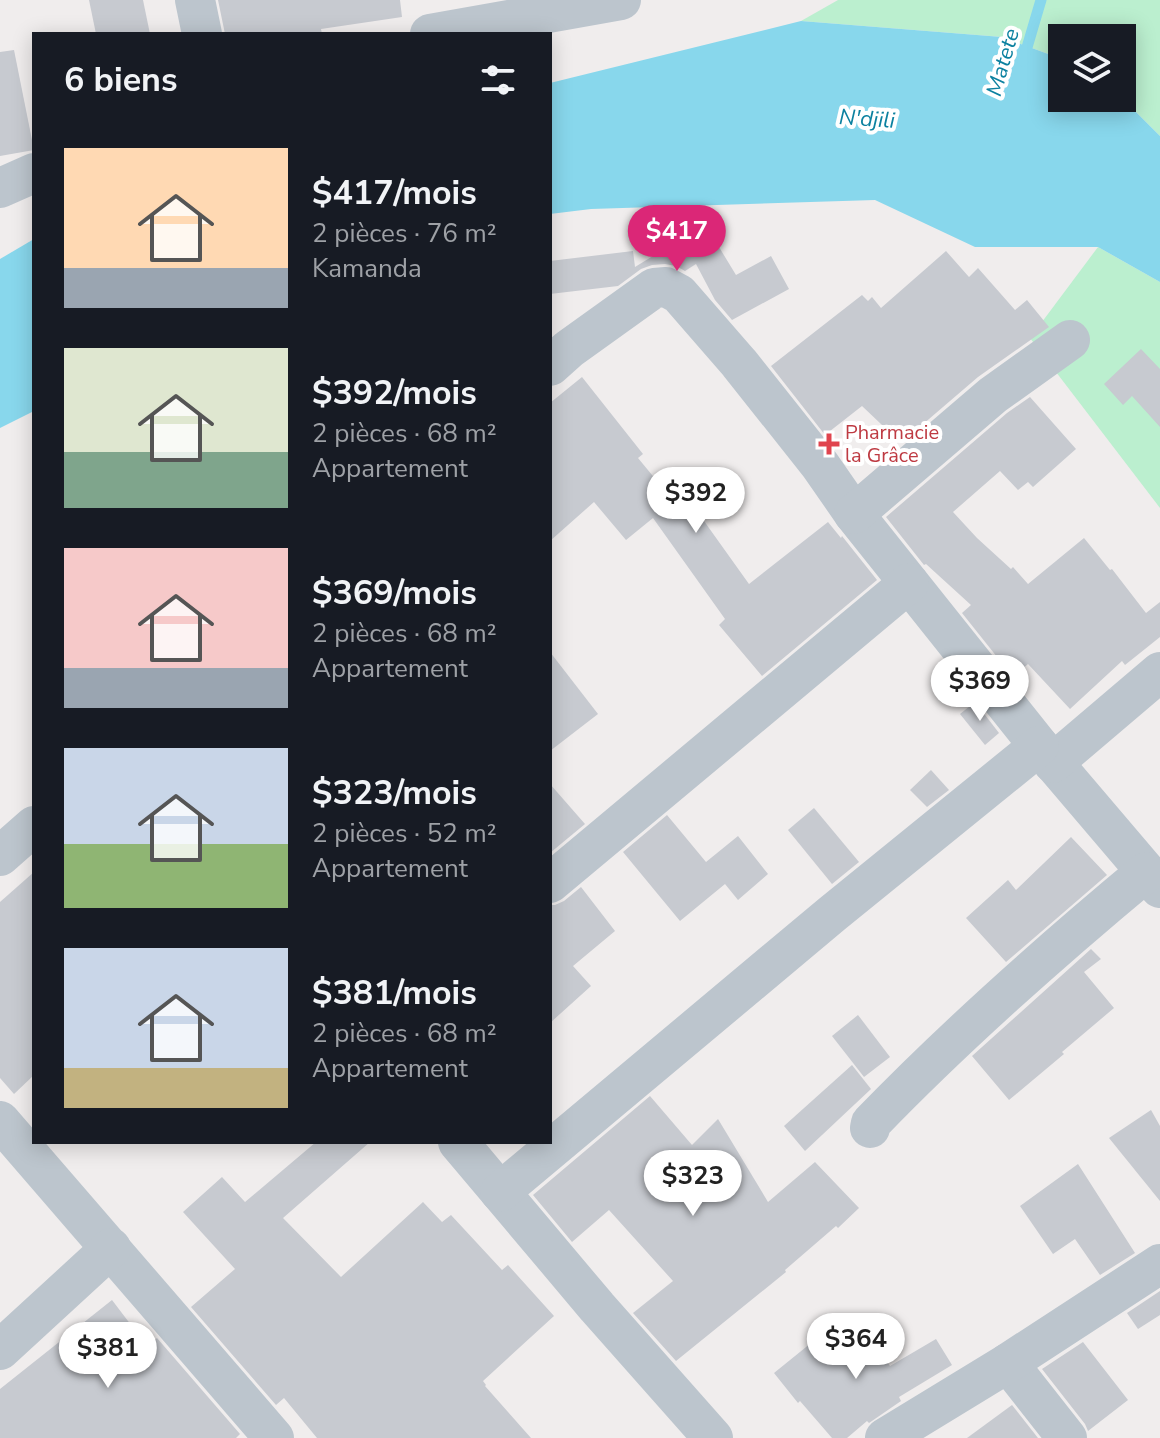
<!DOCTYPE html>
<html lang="fr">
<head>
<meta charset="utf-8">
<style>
	body { margin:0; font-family:"Nunito Sans",sans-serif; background:#20242c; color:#f1f3f6; height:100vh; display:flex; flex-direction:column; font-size:30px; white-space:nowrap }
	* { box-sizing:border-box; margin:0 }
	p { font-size:26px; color:#9ea1a6 }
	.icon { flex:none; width:44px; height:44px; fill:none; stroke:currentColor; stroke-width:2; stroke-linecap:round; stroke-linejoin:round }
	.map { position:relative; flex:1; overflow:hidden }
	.panel { position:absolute; left:32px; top:32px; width:520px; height:1112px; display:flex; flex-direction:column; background:#171b24; border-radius:0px; box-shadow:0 4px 20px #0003 }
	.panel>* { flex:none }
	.tools { position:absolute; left:1048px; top:24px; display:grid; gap:16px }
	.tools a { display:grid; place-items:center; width:88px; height:88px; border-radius:0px; background:#171b24; box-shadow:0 4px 20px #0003; font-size:40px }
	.price { position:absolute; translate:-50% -68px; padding:0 18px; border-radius:28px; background:#fff; color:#222; font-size:26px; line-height:52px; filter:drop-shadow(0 2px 4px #0008) }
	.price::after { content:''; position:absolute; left:50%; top:48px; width:24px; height:18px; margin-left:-12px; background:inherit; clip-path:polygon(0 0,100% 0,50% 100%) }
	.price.on { background:#db2777; color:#fff }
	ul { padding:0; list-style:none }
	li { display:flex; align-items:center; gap:24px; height:200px; padding:0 32px }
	li span { display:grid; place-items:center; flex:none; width:224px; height:160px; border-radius:0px; color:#555 }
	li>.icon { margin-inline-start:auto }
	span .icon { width:96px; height:96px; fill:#fffc; stroke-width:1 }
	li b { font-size:34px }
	h2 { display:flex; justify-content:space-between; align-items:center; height:96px; padding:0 32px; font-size:34px }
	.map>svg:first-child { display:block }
</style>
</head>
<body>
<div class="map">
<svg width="1160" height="1438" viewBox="0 0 1160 1438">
	<rect width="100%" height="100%" fill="#f0eded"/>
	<g fill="#bbefcf">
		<path d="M 838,0 L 1160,0 L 1160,136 L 1122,98 L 1122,38 L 1062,38 L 1062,59 L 1002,37 L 801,21 Z"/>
		<path d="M 1098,247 L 1160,282 L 1160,508 L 1030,338 Z"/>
	</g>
	<g fill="#88d7ec">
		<path d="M 801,21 L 1002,37 L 1062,59 L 1062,98 L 1122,98 L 1160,136 L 1160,282 L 1098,247 L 975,247 L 875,200 L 591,209 L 550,214 L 550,83 Z"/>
		<path d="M 34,239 L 34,411 L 0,428 L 0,259 Z"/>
	</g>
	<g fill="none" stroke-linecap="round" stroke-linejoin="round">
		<path stroke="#88d7ec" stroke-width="11" d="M 1023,61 L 1041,0"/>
	</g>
	<g fill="#c7cad0">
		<path d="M 89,0 L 143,0 L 150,34 L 96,34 Z"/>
		<path d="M 218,0 L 400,0 L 402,17 L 321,29 L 322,34 L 225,34 Z"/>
		<path d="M 14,50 L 34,150 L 0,156 L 0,52 Z"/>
		<path d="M 705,224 L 736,275 L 771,256 L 789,289 L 732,320 L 715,300 L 696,264 L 685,271 L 676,266 L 665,264 L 652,265 L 641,269 L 618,286 L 550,294 L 550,261 L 633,251 L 635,267 Z"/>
		<path d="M 946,251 L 969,277 L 978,268 L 1015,310 L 1027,300 L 1049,327 L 978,377 L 901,443 L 862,406 L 825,435 L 771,366 L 862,295 L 868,301 L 872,297 L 881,308 Z"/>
		<path d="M 1141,349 L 1160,369 L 1160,427 L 1132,396 L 1123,405 L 1104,384 Z"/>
		<path d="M 582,377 L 643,454 L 638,458 L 690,521 L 699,514 L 749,584 L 828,522 L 841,538 L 842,536 L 877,580 L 762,676 L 719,625 L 725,619 L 653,518 L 626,540 L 594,502 L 550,541 L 550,403 Z"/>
		<path d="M 1030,397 L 1076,449 L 1033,487 L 1028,482 L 1018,490 L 1000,471 L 953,512 L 977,538 L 1011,569 L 1013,567 L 1028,584 L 1084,538 L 1110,570 L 1112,569 L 1146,613 L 1160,602 L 1160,637 L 1125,665 L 1122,661 L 1070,709 L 1028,664 L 1013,677 L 962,613 L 971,605 L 926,564 L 924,565 L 886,517 L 1007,413 Z"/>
		<path d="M 550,652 L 598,714 L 550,751 Z"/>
		<path d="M 975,702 L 999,733 L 985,745 L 960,714 Z"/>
		<path d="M 931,770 L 949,790 L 927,807 L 910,790 Z"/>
		<path d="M 550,784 L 585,824 L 550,853 Z"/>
		<path d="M 814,808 L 859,862 L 832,884 L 788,830 Z"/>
		<path d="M 667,815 L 706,862 L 738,836 L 768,874 L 738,900 L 725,884 L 680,921 L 623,852 Z"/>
		<path d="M 1071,837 L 1107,875 L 1006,962 L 966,918 L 1008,880 L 1016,890 Z"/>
		<path d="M 34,872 L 34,1075 L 14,1094 L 0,1078 L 0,902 Z"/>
		<path d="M 581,887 L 615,931 L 573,966 L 591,986 L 550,1023 L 550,905 L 555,905 L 564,901 Z"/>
		<path d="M 1091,949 L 1101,959 L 1084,972 L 1114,1008 L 1062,1052 L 1064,1054 L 1009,1100 L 972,1056 Z"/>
		<path d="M 858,1015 L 890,1057 L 864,1077 L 832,1036 Z"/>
		<path d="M 852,1065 L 871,1089 L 805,1151 L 784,1126 Z"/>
		<path d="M 650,1096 L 692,1145 L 718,1119 L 768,1202 L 815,1162 L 859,1208 L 838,1228 L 836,1226 L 785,1270 L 786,1272 L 676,1361 L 633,1313 L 673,1281 L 609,1210 L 572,1242 L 533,1195 Z"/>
		<path d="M 1151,1110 L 1160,1126 L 1160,1201 L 1109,1138 Z"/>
		<path d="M 316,1142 L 370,1142 L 283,1218 L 341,1277 L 423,1202 L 442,1222 L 451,1215 L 502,1270 L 508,1265 L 554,1316 L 483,1381 L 486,1385 L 485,1386 L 531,1438 L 317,1438 L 284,1398 L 276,1405 L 191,1307 L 235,1269 L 183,1212 L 222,1177 L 245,1202 Z"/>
		<path d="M 1078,1164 L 1135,1253 L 1100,1275 L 1075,1239 L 1053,1254 L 1020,1206 Z"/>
		<path d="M 1160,1291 L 1160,1315 L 1138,1329 L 1127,1313 Z"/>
		<path d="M 112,1300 L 147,1346 L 157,1338 L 240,1434 L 236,1438 L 0,1438 L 0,1389 Z"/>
		<path d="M 864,1328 L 890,1366 L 936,1339 L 952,1365 L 899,1397 L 901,1401 L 869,1423 L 867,1421 L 847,1438 L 832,1438 L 800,1401 L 798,1403 L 774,1373 L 816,1339 L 827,1355 Z"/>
		<path d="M 1083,1342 L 1128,1400 L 1088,1431 L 1085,1424 L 1042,1369 Z"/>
		<path d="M 1012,1405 L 1038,1438 L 967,1438 Z"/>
	</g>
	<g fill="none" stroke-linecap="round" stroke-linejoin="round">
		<g stroke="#bcc5cd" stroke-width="40">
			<path d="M 195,0 L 202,34"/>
			<path d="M 430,34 L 621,0"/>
			<path d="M 0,188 L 34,173"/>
			<path d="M 550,366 L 569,349 L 654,288 L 666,287 L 679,294 L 739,363 L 820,465 L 854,514 L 1039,746 L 1160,888"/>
			<path d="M 854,514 L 993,395 L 1070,340"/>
			<path d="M 1053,763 L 1160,672"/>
			<path d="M 0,856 L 34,826"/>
			<path d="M 550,883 L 909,583"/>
			<path d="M 0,1121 L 274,1438"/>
			<path d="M 870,1128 L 871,1123 C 957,1034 1051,951 1146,872"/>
			<path d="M 458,1142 L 597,1307 L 713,1438"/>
			<path d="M 500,1192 L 832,914 L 1039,746"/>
			<path d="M 0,1350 L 111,1248"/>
			<path d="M 1008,1363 L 1067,1438"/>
			<path d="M 885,1438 L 1008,1363 L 1160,1264"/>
		</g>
	</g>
	<path fill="#e0444e" stroke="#fff" stroke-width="3" d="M825 432h8v8h8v8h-8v8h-8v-8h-8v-8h8z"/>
	<g text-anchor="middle" stroke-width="8" stroke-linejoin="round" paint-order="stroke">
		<g font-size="20" fill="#be3a42" stroke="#fff" text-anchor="start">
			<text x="845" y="439">Pharmacie<tspan x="845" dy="23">la Grâce</tspan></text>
		</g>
		<g font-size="22" font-style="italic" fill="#0c81a0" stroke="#fff">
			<text transform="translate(1002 62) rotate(-74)" y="8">Matete</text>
			<text transform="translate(867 118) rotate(4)" y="8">N'djili</text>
		</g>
	</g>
</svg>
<div class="tools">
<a><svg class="icon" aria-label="layers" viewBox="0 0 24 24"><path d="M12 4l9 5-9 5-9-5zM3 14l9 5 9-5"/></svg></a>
</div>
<b class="price on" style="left:677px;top:273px">$417</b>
<b class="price" style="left:696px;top:535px">$392</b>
<b class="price" style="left:980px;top:723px">$369</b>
<b class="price" style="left:693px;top:1218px">$323</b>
<b class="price" style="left:856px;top:1381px">$364</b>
<b class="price" style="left:108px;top:1390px">$381</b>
<section class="panel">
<h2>6 biens<svg class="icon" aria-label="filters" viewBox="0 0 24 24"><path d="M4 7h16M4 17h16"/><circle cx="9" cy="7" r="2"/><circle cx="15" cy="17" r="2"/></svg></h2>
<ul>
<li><span style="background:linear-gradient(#ffd9b3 75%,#9aa5b1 0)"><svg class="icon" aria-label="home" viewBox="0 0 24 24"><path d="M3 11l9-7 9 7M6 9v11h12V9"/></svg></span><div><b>$417/mois</b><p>2 pièces · 76 m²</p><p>Kamanda</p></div></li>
<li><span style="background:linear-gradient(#dfe7d0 65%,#7fa58c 0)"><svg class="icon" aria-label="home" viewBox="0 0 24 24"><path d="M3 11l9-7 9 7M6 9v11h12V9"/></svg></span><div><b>$392/mois</b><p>2 pièces · 68 m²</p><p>Appartement</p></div></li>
<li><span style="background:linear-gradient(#f6c9c9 75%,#9aa5b1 0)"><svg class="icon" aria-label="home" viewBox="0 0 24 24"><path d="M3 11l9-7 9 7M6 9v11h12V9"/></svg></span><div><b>$369/mois</b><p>2 pièces · 68 m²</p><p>Appartement</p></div></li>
<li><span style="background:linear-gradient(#c9d6e8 60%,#8fb573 0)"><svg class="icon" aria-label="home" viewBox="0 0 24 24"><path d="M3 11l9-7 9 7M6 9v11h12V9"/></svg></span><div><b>$323/mois</b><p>2 pièces · 52 m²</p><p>Appartement</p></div></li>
<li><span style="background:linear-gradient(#c9d6e8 75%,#c2b280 0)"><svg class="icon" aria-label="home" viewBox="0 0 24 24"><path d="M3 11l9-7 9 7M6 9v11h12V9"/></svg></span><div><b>$381/mois</b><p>2 pièces · 68 m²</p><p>Appartement</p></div></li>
</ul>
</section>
</div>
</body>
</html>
